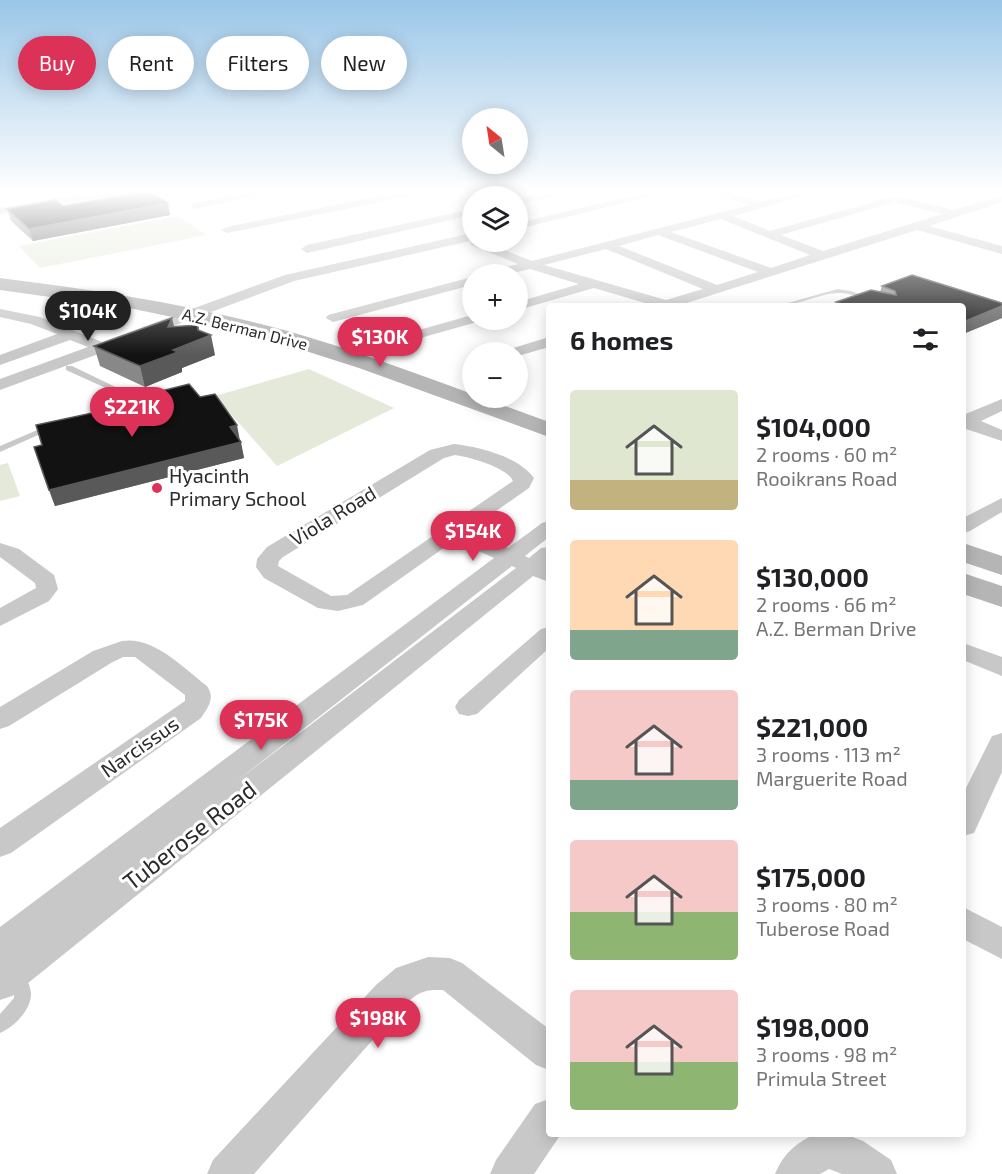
<!DOCTYPE html>
<html lang="en">
<head>
<meta charset="utf-8">
<style>
	body { margin:0; font-family:"Exo 2",sans-serif; background:#f6f6f6; color:#202124; height:100vh; display:flex; flex-direction:column; font-size:22px; white-space:nowrap }
	* { box-sizing:border-box; margin:0 }
	p { font-size:20px; color:#757577 }
	.icon { flex:none; width:33px; height:33px; fill:none; stroke:currentColor; stroke-width:2; stroke-linecap:round; stroke-linejoin:round }
	.map { position:relative; flex:1; overflow:hidden }
	.drawer { position:absolute; left:546px; top:303px; width:420px; height:834px; display:flex; flex-direction:column; background:#fff; border-radius:6px; box-shadow:0 3px 15px #0003 }
	.drawer>* { flex:none }
	.banner { position:absolute; left:18px; top:36px; width:438px; height:54px; display:flex; gap:12px }
	.needle { width:39px; rotate:330deg }
	.buttons { position:absolute; left:462px; top:108px; display:grid; gap:12px }
	.buttons a { display:grid; place-items:center; width:66px; height:66px; border-radius:50%; background:#fff; box-shadow:0 3px 15px #0003; font-size:30px }
	.price { position:absolute; translate:-50% -51px; padding:0 14px; border-radius:21px; background:#dd3258; color:#fff; font-size:20px; line-height:39px; filter:drop-shadow(0 2px 3px #0008) }
	.price::after { content:''; position:absolute; left:50%; top:36px; width:18px; height:14px; margin-left:-9px; background:inherit; clip-path:polygon(0 0,100% 0,50% 100%) }
	.price.selected { background:#222; color:#fff }
	ul { padding:0; list-style:none }
	li { display:flex; align-items:center; gap:18px; height:150px; padding:0 24px }
	li span { display:grid; place-items:center; flex:none; width:168px; height:120px; border-radius:6px; color:#555 }
	li>.icon { margin-inline-start:auto }
	span .icon { width:72px; height:72px; fill:#fffc; stroke-width:1 }
	li b { font-size:26px }
	h2 { display:flex; justify-content:space-between; align-items:center; height:72px; padding:0 24px; font-size:26px }
	.chip { padding:0 21px; border-radius:27px; background:#fff; box-shadow:0 3px 15px #0003; font-size:21px; line-height:54px }
	.chip.selected { background:#dd3258; color:#fff }
	.map>svg:first-child { display:block }
</style>
</head>
<body>
<div class="map">
<svg width="1002" height="1174" viewBox="0 0 1002 1174">
	<rect width="100%" height="100%" fill="#fff"/>
	<g fill="#e4e9d9">
		<path d="M 178,216 L 206,235 L 40,268 L 19,246 Z"/>
		<path d="M 309,369 L 394,408 L 277,466 L 215,396 Z"/>
		<path d="M 8,463 L 20,496 L 0,501 L 0,465 Z"/>
	</g>
	<g fill="none" stroke-linecap="round" stroke-linejoin="round">
		<g fill="#c8c8c8" fill-rule="evenodd">
			<path d="M 838,289 L 851,291 L 891,306 C 874,306 859,294 841,293 C 821,292 799,306 777,306 Z"/>
			<path d="M 66,366 L 72,366 L 126,392 L 122,394 L 119,394 L 66,370 Z"/>
			<path d="M 126,411 L 129,411 L 142,432 L 141,434 L 135,434 L 124,416 L 105,416 L 101,414 L 105,412 Z"/>
			<path d="M 49,425 L 55,425 L 56,427 L 0,452 L 0,446 Z"/>
			<path d="M 17,967 L 23,970 C 26,977 30,985 31,993 C 32,1009 14,1027 0,1033 L 0,1014 L 14,998 L 13,984 L 9,975 L 11,970 Z"/>
		</g>
		<g fill="#c8c8c8" fill-rule="evenodd">
			<path d="M 108,190 L 133,190 L 128,193 L 0,214 L 0,208 Z"/>
			<path d="M 261,190 L 283,190 L 195,209 L 190,206 L 195,203 Z"/>
			<path d="M 408,190 L 430,190 L 425,193 L 227,233 L 221,230 L 227,227 Z"/>
			<path d="M 558,190 L 578,190 L 518,205 L 518,199 Z"/>
			<path d="M 656,190 L 675,190 L 518,229 L 518,223 Z"/>
			<path d="M 705,190 L 722,190 L 761,202 L 807,190 L 825,190 L 733,216 L 770,231 L 895,196 L 954,210 L 1002,196 L 1002,202 L 929,226 L 1002,246 L 1002,254 L 917,230 L 677,306 L 655,306 L 594,288 L 518,310 L 518,302 L 579,284 L 530,269 L 508,274 L 489,274 L 490,271 L 518,264 L 471,245 L 470,241 L 294,281 L 114,348 L 113,353 L 101,353 L 0,390 L 0,379 L 88,347 L 70,340 L 0,365 L 0,355 L 57,334 L 31,324 L 0,317 L 0,309 L 40,317 L 102,342 L 285,275 L 472,233 L 472,242 L 484,242 L 532,261 L 749,205 ZM 895,202 L 942,214 L 823,251 L 781,235 ZM 721,219 L 810,255 L 771,268 L 671,232 ZM 658,235 L 758,272 L 717,285 L 619,246 ZM 606,249 L 703,289 L 666,300 L 544,265 Z"/>
			<path d="M 472,209 L 472,215 L 307,253 L 301,249 L 307,245 Z"/>
			<path d="M 472,277 L 472,285 L 333,322 L 326,318 L 328,315 Z"/>
			<path d="M 472,315 L 472,320 L 479,320 L 477,322 L 399,344 L 392,340 L 394,337 Z"/>
			<path d="M 549,337 L 549,347 L 518,356 L 518,352 L 507,352 L 510,349 Z"/>
			<path d="M 1002,399 L 1002,411 L 981,421 L 1002,430 L 1002,441 L 963,428 L 963,415 Z"/>
			<path d="M 454,444 C 479,447 518,456 534,478 L 529,488 L 469,530 L 508,548 L 542,523 L 549,521 L 549,537 L 525,556 L 529,558 L 541,548 L 549,547 L 549,564 L 547,566 L 549,567 L 549,582 L 533,576 L 12,996 L 0,1000 L 0,927 L 494,558 L 455,540 L 363,605 L 338,611 L 318,608 L 264,578 L 256,567 L 257,559 L 267,547 L 430,450 ZM 455,455 C 470,457 508,468 513,481 L 347,595 L 331,596 L 278,566 L 279,561 L 283,557 L 444,458 ZM 512,566 L 516,568 L 233,784 Z"/>
			<path d="M 1002,498 L 1002,512 L 970,531 L 963,533 L 963,518 Z"/>
			<path d="M 0,543 L 19,549 L 54,575 L 58,589 L 49,601 L 0,626 L 0,608 L 36,588 L 35,583 L 0,557 Z"/>
			<path d="M 549,627 L 549,648 L 477,714 L 468,716 L 459,714 L 455,707 L 459,700 L 541,629 Z"/>
			<path d="M 122,641 C 154,636 183,668 207,686 C 215,698 209,706 201,718 L 11,853 L 0,857 L 0,828 L 185,701 L 185,695 L 135,657 L 123,657 L 111,663 L 9,726 L 0,729 L 0,707 L 93,651 Z"/>
			<path d="M 963,643 L 1002,657 L 1002,676 L 963,660 Z"/>
			<path d="M 1002,733 L 1002,772 L 974,833 L 963,836 L 963,794 L 992,736 Z"/>
			<path d="M 963,907 L 1002,927 L 1002,959 L 963,939 Z"/>
			<path d="M 428,957 L 450,958 L 462,963 L 549,1029 L 549,1070 L 536,1065 L 443,990 C 420,989 417,994 400,1009 L 254,1174 L 207,1174 L 213,1160 L 376,985 L 396,968 Z"/>
			<path d="M 549,1099 L 549,1134 L 561,1134 L 534,1174 L 490,1174 L 496,1160 L 535,1104 Z"/>
			<path d="M 815,1134 L 845,1134 L 863,1141 L 891,1160 L 897,1174 L 842,1174 L 829,1169 L 820,1174 L 775,1174 C 784,1153 795,1144 815,1134 Z"/>
		</g>
		<g fill="#b5b5b5" fill-rule="evenodd">
			<path d="M 0,278 C 88,289 175,302 261,324 C 325,340 387,363 448,385 L 472,394 L 472,398 L 483,398 L 549,422 L 549,437 L 359,368 L 249,333 L 129,308 L 0,290 Z"/>
			<path d="M 963,543 L 1002,556 L 1002,575 L 963,562 Z"/>
			<path d="M 963,573 L 1002,586 L 1002,607 L 963,594 Z"/>
		</g>
	</g>
	<g fill="#888">
		<path d="M 63,206 L 170,215 L 33,241 L 11,221 L 7,209 Z"/>
		<path d="M 912,275 L 1002,303 L 1002,318 L 963,334 L 963,306 L 835,306 L 836,302 L 871,290 L 880,292 L 882,286 Z"/>
		<path d="M 172,318 L 174,326 L 199,331 L 215,355 L 182,368 L 182,372 L 145,387 L 100,366 L 94,346 Z"/>
		<path d="M 153,393 L 240,441 L 244,458 L 55,506 L 34,447 L 162,417 L 156,408 Z"/>
	</g>
	<g fill="#595959">
		<path d="M 168,203 L 170,215 L 33,241 L 29,229 Z"/>
		<path d="M 1002,306 L 1002,318 L 963,334 L 963,322 Z"/>
		<path d="M 172,318 L 176,338 L 168,327 Z"/>
		<path d="M 198,325 L 201,339 L 211,335 L 215,355 L 182,368 L 182,372 L 145,387 L 140,366 L 173,350 L 198,330 Z"/>
		<path d="M 237,425 L 240,441 L 230,427 Z"/>
		<path d="M 241,442 L 244,458 L 55,506 L 49,490 Z"/>
	</g>
	<g fill="#121212" stroke="#595959" stroke-width="1.5">
		<path d="M 149,191 L 168,203 L 29,229 L 7,209 L 55,200 L 63,206 Z"/>
		<path d="M 912,275 L 1002,303 L 1002,306 L 963,322 L 963,306 L 847,306 L 836,302 L 871,290 L 896,295 L 895,291 L 882,286 Z"/>
		<path d="M 172,318 L 168,327 L 198,325 L 198,330 L 211,335 L 173,350 L 178,352 L 140,366 L 94,346 Z"/>
		<path d="M 189,384 L 200,397 L 215,394 L 237,425 L 230,427 L 241,442 L 49,490 L 34,447 L 42,445 L 36,425 L 115,408 L 124,426 L 168,415 L 153,393 Z"/>
	</g>
	<linearGradient id="sky" x2="0" y2="1"><stop stop-color="#9ac6e8"/><stop offset="0.54" stop-color="#fff"/><stop offset="1" stop-color="#fff" stop-opacity="0"/></linearGradient>
	<rect width="1002" height="355" fill="url(#sky)"/>
	<circle fill="#dd3258" stroke="#fff" stroke-width="2" cx="157" cy="488" r="6"/>
	<g text-anchor="middle" stroke-width="6" stroke-linejoin="round" paint-order="stroke">
		<g font-size="16" fill="#2b2b2b" stroke="#fff">
			<text transform="translate(245 329) rotate(14)" y="6">A.Z. Berman Drive</text>
		</g>
		<g font-size="20" fill="#2b2b2b" stroke="#fff" text-anchor="start">
			<text x="169" y="483">Hyacinth<tspan x="169" dy="23">Primary School</tspan></text>
		</g>
		<g font-size="20" fill="#2b2b2b" stroke="#fff">
			<text transform="translate(333 516) rotate(-31)" y="7">Viola Road</text>
			<text transform="translate(140 747) rotate(-35)" y="7">Narcissus</text>
		</g>
		<g font-size="24" fill="#2b2b2b" stroke="#fff">
			<text transform="translate(190 836) rotate(-38)" y="8">Tuberose Road</text>
		</g>
	</g>
</svg>
<div class="buttons">
<a><svg class="needle" viewBox="-14 -14 28 28"><path d="M0-13l5 13h-10z" fill="#e53935"/><path d="M0 13l5-13h-10z" fill="#757577"/></svg></a>
<a><svg class="icon" aria-label="layers" viewBox="0 0 24 24"><path d="M12 4l9 5-9 5-9-5zM3 14l9 5 9-5"/></svg></a>
<a>+</a>
<a>−</a>
</div>
<b class="price selected" style="left:88px;top:342px">$104K</b>
<b class="price" style="left:380px;top:368px">$130K</b>
<b class="price" style="left:132px;top:438px">$221K</b>
<b class="price" style="left:473px;top:562px">$154K</b>
<b class="price" style="left:261px;top:751px">$175K</b>
<b class="price" style="left:378px;top:1049px">$198K</b>
<div class="banner">
<a class="chip selected">Buy</a>
<a class="chip">Rent</a>
<a class="chip">Filters</a>
<a class="chip">New</a>
</div>
<section class="drawer">
<h2>6 homes<svg class="icon" aria-label="filters" viewBox="0 0 24 24"><path d="M4 7h16M4 17h16"/><circle cx="9" cy="7" r="2"/><circle cx="15" cy="17" r="2"/></svg></h2>
<ul>
<li><span style="background:linear-gradient(#dfe7d0 75%,#c2b280 0)"><svg class="icon" aria-label="home" viewBox="0 0 24 24"><path d="M3 11l9-7 9 7M6 9v11h12V9"/></svg></span><div><b>$104,000</b><p>2 rooms · 60 m²</p><p>Rooikrans Road</p></div></li>
<li><span style="background:linear-gradient(#ffd9b3 75%,#7fa58c 0)"><svg class="icon" aria-label="home" viewBox="0 0 24 24"><path d="M3 11l9-7 9 7M6 9v11h12V9"/></svg></span><div><b>$130,000</b><p>2 rooms · 66 m²</p><p>A.Z. Berman Drive</p></div></li>
<li><span style="background:linear-gradient(#f6c9c9 75%,#7fa58c 0)"><svg class="icon" aria-label="home" viewBox="0 0 24 24"><path d="M3 11l9-7 9 7M6 9v11h12V9"/></svg></span><div><b>$221,000</b><p>3 rooms · 113 m²</p><p>Marguerite Road</p></div></li>
<li><span style="background:linear-gradient(#f6c9c9 60%,#8fb573 0)"><svg class="icon" aria-label="home" viewBox="0 0 24 24"><path d="M3 11l9-7 9 7M6 9v11h12V9"/></svg></span><div><b>$175,000</b><p>3 rooms · 80 m²</p><p>Tuberose Road</p></div></li>
<li><span style="background:linear-gradient(#f6c9c9 60%,#8fb573 0)"><svg class="icon" aria-label="home" viewBox="0 0 24 24"><path d="M3 11l9-7 9 7M6 9v11h12V9"/></svg></span><div><b>$198,000</b><p>3 rooms · 98 m²</p><p>Primula Street</p></div></li>
</ul>
</section>
</div>
</body>
</html>
